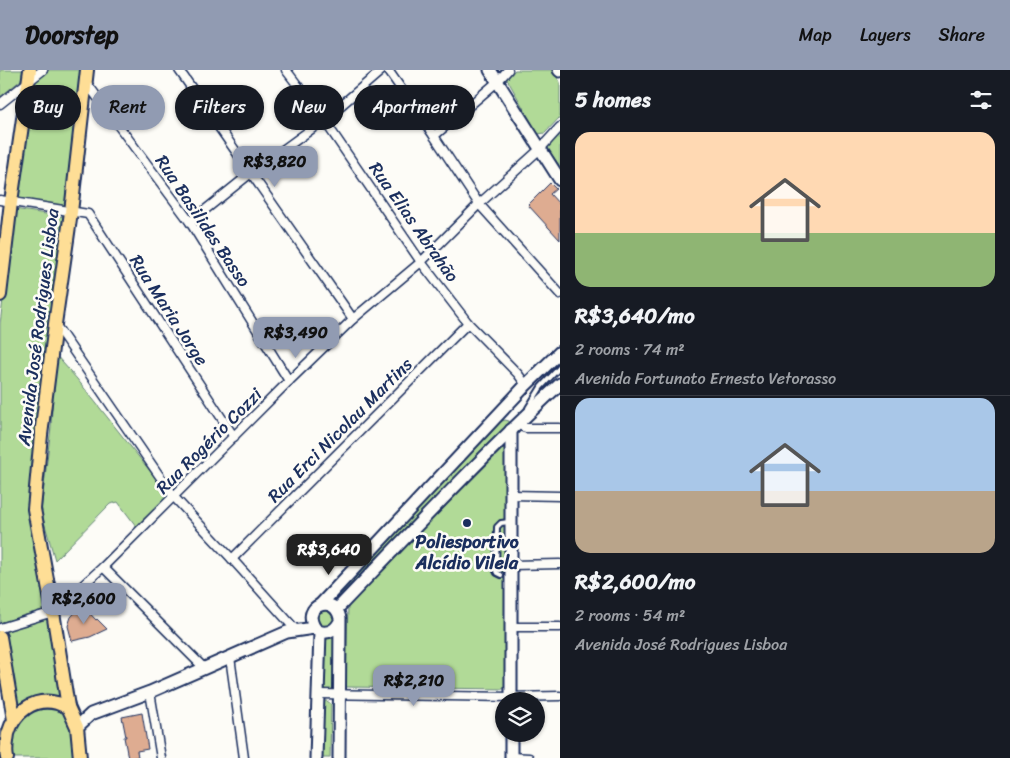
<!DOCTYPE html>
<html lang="en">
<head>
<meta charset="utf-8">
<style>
	body { margin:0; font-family:Sriracha,sans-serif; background:#242831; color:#f1f3f6; height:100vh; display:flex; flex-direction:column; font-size:19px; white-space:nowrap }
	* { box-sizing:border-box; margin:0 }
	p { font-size:16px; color:#9ea1a6 }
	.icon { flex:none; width:28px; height:28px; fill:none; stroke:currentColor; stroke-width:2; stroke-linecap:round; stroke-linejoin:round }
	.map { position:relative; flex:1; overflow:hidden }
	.panel { display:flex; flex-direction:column; background:#171b24; width:450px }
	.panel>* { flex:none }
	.guide { position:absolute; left:15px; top:15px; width:470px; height:45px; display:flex; gap:10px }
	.tools { position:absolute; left:495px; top:622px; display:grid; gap:10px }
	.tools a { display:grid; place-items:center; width:50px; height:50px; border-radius:50%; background:#171b24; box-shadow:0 1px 4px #0004; font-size:25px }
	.price { position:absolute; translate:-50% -42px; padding:0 11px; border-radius:10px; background:#919bb2; color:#111; font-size:16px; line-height:32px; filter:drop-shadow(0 1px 2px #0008) }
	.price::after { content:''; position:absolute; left:50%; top:30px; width:15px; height:11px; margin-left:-8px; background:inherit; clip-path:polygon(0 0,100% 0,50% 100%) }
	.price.on { background:#222; color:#fff }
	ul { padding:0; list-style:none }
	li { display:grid; align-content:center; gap:10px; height:265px; padding:0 15px }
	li+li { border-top:1px solid #363941 }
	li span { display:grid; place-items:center; height:155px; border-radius:15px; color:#555 }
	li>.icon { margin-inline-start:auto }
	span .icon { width:90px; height:90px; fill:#fffc; stroke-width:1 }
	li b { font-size:21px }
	h2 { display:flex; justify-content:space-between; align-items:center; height:60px; padding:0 15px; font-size:21px }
	.pill { padding:0 18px; border-radius:22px; background:#171b24; box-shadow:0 1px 4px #0004; font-size:18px; line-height:45px }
	.pill.on { background:#919bb2; color:#111 }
	header { display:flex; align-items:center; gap:30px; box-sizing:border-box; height:70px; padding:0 25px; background:#919bb2; color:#111 }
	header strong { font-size:24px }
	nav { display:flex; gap:28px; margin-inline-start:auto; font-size:18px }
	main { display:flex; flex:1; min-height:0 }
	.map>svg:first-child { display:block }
</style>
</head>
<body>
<header>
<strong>Doorstep</strong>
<nav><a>Map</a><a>Layers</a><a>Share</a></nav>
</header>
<main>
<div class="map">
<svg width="560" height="688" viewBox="0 0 560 688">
	<rect width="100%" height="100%" fill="#fdfcf7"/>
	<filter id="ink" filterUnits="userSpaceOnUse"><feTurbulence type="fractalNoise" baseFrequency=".02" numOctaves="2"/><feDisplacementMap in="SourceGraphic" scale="10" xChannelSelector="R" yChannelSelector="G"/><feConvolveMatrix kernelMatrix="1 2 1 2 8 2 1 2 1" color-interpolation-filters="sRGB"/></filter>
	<g filter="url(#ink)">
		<g fill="#b1da97" stroke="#66847a">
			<path d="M 0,0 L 23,0 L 21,10 L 0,27 Z"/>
			<path d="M 49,0 L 84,0 L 68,136 L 16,129 L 33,13 Z"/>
			<path d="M 515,0 L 552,0 L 560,12 L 560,47 L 545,63 L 538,64 L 507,9 Z"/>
			<path d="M 560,64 L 560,97 L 547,77 Z"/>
			<path d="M 14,139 L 65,147 L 32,439 L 49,538 L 0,553 L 0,254 Z"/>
			<path d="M 55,284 L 77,309 L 169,425 L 136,456 L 118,432 L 110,434 L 55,490 L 41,441 L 51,357 Z"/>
			<path d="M 505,350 L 509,351 L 509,354 L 331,534 L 329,527 L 502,351 Z"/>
			<path d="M 507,372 L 507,619 L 346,617 L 348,534 Z"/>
			<path d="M 325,536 L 337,547 L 331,558 L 317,557 L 315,542 Z"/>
			<path d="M 50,548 L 64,631 C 45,630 32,624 17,638 L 4,561 Z"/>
			<path d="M 337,567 L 335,614 L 334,621 L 324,621 L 326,569 Z"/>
			<path d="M 322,631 L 327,631 L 331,634 L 330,688 L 318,688 Z"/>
			<path d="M 47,636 L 65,641 L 69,647 L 75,688 L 11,688 L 14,661 L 28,641 Z"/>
		</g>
		<g fill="#deac91" stroke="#1b2f5e">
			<path d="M 550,113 L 556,119 L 550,124 L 560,135 L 560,170 L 528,135 Z"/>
			<path d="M 82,535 L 96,550 L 97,549 L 107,559 L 90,567 L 72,571 L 68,556 L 71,547 Z"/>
			<path d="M 142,643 L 148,679 L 137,681 L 138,687 L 128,688 L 124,667 L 126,667 L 122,647 Z"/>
		</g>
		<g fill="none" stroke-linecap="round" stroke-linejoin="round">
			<g stroke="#1b2f5e" stroke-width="8">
				<g id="lane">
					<path d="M 528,338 L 541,317 L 560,297"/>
					<path d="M 501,505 L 497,503 L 496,501 L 497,457 L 501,453 L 509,452"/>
				</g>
			</g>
			<g stroke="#1b2f5e" stroke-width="11">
				<g id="street">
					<path d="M 179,0 L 353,249"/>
					<path d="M 286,0 L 324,50 L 421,192 L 468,253 L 518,304 L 526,315"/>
					<path d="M 388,0 L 434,66 L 479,134 L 560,224"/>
					<path d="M 86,12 L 190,152 L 289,311"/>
					<path d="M 0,34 L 43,0"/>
					<path d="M 434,66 L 497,12 L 508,0"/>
					<path d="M 0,130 L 88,144 L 234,367"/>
					<path d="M 190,152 L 251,103 L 324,50 L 382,0"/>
					<path d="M 55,254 L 174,427 L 232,489 L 296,560"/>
					<path d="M 520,351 L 523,357 L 526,358 L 560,358"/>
					<path d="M 511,425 L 560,426"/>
					<path d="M 232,489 L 468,253"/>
					<path d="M 512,495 L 560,494"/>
					<path d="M 103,497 L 204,598"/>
					<path d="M 512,557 L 560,557"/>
					<path d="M 0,558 L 53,542 L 103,497 L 289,311 L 353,249 L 421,192 L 479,134 L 540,79 L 560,57"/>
					<path d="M 230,587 L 244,688"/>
					<path d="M 150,622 L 161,688"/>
					<path d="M 318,624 L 511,627 L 560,626"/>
					<path d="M 511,687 L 529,688"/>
				</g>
			</g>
			<g stroke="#1b2f5e" stroke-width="15">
				<g id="secondary">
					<path d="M 490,0 L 560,110"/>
					<path d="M 559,0 L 560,1"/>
					<path d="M 511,360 L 511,631"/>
					<path d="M 321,534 L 526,315 L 560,282"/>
					<path d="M 337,539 C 410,463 482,386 560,314"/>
					<path d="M 77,657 L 91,644 L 150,622 L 287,562 L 314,558"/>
					<path d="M 316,688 L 320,562"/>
					<path d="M 339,688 L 340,548 C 335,525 306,534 312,552 C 316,567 333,564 339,553"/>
					<path d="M 511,688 L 511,664"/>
				</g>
			</g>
			<g stroke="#1b2f5e" stroke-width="16">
				<g id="primary">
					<path d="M 0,225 L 11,132 L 30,0"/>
					<path d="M 0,567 L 14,650"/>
					<path d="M 68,637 L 53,542 L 34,439 L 41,365 L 55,254 L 71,142 L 87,0"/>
					<path d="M 7,688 C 5,680 7,672 8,664 C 14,642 34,627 57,633 C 60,634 64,636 68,637 L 77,657 L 80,688"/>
				</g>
			</g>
			<use href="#lane" stroke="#fdfcf7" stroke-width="4"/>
			<use href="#street" stroke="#fdfcf7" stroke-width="8"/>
			<use href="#secondary" stroke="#fdfcf7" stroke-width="11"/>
			<use href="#primary" stroke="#fede96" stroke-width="12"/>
		</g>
	</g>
	<circle fill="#1b2f5e" stroke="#fdfcf7" stroke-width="2" cx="467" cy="453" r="5"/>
	<g text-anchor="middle" stroke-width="5" stroke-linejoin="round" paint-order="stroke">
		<g font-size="18" fill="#1b2f5e" stroke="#fdfcf7">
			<text transform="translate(203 151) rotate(56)" y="6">Rua Basilides Basso</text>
			<text transform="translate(414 152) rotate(55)" y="6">Rua Elias Abrahão</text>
			<text transform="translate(169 240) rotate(57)" y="6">Rua Maria Jorge</text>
			<text transform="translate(38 257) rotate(-83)" y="6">Avenida José Rodrigues Lisboa</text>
			<text transform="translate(340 360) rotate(-45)" y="6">Rua Erci Nicolau Martins</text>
			<text transform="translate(209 371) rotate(-45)" y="6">Rua Rogério Cozzi</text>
		</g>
		<g font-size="18" font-weight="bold" fill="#1b2f5e" stroke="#fdfcf7">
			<text x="467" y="478">Poliesportivo<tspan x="467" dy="21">Alcídio Vilela</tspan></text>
		</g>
	</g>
</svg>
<div class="tools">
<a><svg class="icon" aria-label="layers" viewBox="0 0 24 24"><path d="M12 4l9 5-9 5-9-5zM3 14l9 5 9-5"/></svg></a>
</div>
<b class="price" style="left:275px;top:118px">R$3,820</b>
<b class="price" style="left:296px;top:289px">R$3,490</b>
<b class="price on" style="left:329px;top:506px">R$3,640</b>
<b class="price" style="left:84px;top:555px">R$2,600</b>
<b class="price" style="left:414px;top:637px">R$2,210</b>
<div class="guide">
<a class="pill">Buy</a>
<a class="pill on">Rent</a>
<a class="pill">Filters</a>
<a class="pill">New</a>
<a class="pill">Apartment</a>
</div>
</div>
<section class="panel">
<h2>5 homes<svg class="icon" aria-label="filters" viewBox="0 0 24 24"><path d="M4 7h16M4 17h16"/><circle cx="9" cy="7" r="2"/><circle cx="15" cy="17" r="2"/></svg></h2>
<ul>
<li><span style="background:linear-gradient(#ffd9b3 65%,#8fb573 0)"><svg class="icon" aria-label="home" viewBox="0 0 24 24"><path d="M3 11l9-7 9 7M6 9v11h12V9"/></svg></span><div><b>R$3,640/mo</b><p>2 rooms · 74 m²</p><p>Avenida Fortunato Ernesto Vetorasso</p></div></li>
<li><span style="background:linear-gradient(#a9c7e8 60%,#b9a48a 0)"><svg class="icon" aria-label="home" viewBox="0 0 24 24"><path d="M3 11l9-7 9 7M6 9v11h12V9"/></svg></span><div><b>R$2,600/mo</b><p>2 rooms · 54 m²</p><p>Avenida José Rodrigues Lisboa</p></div></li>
</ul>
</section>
</main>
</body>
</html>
